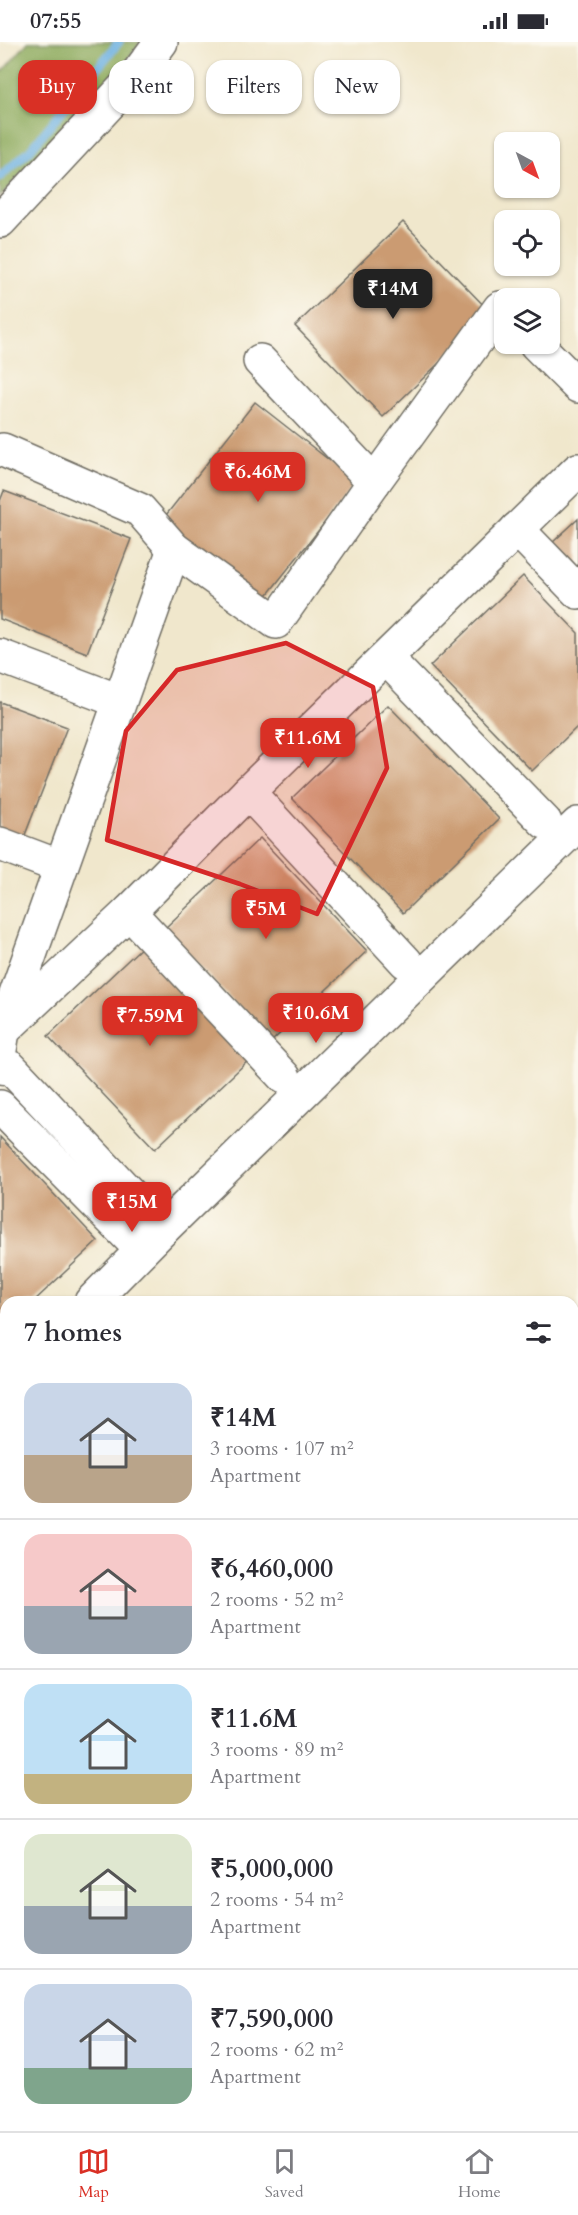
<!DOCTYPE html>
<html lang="en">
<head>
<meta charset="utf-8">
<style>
	body { margin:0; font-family:Cardo,serif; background:#f2f2f3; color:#2b2b33; height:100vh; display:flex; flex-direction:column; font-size:22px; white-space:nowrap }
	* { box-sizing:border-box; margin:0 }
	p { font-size:20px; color:#7c7c81 }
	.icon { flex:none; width:33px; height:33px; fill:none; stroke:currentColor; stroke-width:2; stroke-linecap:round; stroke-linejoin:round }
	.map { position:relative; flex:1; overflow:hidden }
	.panel { position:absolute; left:0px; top:1254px; width:579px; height:836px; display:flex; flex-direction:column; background:#fff; border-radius:18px 18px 0 0; box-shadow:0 2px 4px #0004 }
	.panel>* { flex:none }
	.top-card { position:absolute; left:18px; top:18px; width:543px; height:54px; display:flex; gap:12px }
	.needle { width:39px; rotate:139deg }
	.buttons { position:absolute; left:494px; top:90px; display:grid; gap:12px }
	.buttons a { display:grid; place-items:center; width:66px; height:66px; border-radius:12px; background:#fff; box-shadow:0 2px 4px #0004; font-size:30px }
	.price { position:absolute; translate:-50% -51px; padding:0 14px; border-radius:12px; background:#d93025; color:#fff; font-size:20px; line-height:39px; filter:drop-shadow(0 2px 3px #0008) }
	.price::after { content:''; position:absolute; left:50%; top:36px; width:18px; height:14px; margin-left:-9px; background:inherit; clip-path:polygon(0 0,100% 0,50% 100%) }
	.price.selected { background:#222; color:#fff }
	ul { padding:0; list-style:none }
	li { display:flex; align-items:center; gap:18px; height:150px; padding:0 24px }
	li+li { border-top:2px solid #e1e1e2 }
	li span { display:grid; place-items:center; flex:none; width:168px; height:120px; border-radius:18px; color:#555 }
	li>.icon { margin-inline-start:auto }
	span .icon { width:72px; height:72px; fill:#fffc; stroke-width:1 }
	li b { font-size:26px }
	h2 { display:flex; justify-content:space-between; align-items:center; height:72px; padding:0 24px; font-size:26px }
	.chip { padding:0 21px; border-radius:18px; background:#fff; box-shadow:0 2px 4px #0004; font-size:21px; line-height:54px }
	.chip.selected { background:#d93025; color:#fff }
	.status { display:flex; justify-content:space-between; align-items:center; height:42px; padding:0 30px; background:#fff; direction:ltr }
	.status svg { height:16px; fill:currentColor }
	.dock { display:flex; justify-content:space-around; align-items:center; height:84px; border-top:2px solid #e1e1e2; background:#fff; font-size:16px; color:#7c7c81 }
	.dock a { display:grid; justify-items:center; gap:3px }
	.dock .selected { color:#d93025 }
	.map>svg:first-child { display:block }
</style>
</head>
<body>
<div class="status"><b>07:55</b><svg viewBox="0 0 49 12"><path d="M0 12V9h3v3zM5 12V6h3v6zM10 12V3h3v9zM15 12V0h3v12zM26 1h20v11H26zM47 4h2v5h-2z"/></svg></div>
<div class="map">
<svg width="578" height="2089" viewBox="0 0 578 2089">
	<rect width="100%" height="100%" fill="#fbf7ec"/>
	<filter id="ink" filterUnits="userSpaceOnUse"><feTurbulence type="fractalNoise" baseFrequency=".0167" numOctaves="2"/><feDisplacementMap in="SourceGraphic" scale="12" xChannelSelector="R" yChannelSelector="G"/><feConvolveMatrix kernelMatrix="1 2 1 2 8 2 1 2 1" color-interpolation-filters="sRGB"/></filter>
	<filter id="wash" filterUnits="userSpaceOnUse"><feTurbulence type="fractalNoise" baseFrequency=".008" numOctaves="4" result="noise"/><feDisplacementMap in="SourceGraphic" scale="24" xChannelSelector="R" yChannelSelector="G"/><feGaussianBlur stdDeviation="1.35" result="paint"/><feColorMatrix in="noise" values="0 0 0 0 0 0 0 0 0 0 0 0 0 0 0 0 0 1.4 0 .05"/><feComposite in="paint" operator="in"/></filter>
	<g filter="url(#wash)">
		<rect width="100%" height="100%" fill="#f0e7cc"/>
		<path fill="#8eab5e" stroke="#5c6b44" stroke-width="1.5" d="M 28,0 L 141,0 L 126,20 L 0,155 L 0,32 Z"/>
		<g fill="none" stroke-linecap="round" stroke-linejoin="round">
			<path stroke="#6cb0e1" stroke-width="9" d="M 0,135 L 30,108 L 119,0"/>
		</g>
		<g id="blocks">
			<g fill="#cb9b72">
				<path d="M 403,180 L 491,271 L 383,375 L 295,284 Z"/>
				<path d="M 255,360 L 357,440 L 260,562 L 159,482 Z"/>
				<path d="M 4,449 L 131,497 L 87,611 L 0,577 L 0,459 Z"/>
				<path d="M 578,477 L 578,529 L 552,501 Z"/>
				<path d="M 523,534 L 578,591 L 578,684 L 532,729 L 430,624 Z"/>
				<path d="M 0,660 L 67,685 L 23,798 L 0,790 Z"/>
				<path d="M 388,663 L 499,777 L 403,871 L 292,756 Z"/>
				<path d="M 260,796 L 367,909 L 271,1000 L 164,887 Z"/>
				<path d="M 144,903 L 251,1016 L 155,1107 L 48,994 Z"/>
				<path d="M 0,1095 L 98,1199 L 33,1260 L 6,1260 L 6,1285 L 2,1289 L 0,1288 Z"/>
				<path d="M 0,1585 L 6,1591 L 6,1601 L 0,1607 Z"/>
			</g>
		</g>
	</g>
	<g filter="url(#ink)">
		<use href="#blocks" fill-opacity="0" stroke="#706d63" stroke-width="1.5"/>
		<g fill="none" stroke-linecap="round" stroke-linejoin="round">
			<g stroke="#706d63" stroke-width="36">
				<g id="minor">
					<path d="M 0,179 L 138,31 L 161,0"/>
					<path d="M 536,302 L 578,344"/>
					<path d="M 260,319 L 374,440"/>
					<path d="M 3,408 L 140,468 L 174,507"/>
					<path d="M 517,487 L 578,550"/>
					<path d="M 0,614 L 119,659"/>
					<path d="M 386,616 L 545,780"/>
					<path d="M 248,750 L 406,920"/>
					<path d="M 0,802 L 61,825"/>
					<path d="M 129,870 L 284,1035"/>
					<path d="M 6,986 L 129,870 L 248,750 L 578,428"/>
					<path d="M 0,1008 L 3,989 L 174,507 L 276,580 L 374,440 L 500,266 L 504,269"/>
					<path d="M 0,1025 L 11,1026 L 163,1187"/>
					<path d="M 0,1065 L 142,1208"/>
					<path d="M 91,1260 L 163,1187 L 578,782"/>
					<path d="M 0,1355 L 6,1349"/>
					<path d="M 0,2082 L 6,2089"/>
				</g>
			</g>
			<use href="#minor" stroke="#fff" stroke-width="33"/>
		</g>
	</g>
	<path fill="#d62828" fill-opacity="0.2" stroke="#d62828" stroke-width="4.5" stroke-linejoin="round" d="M 286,601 L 373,645 L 387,726 L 317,872 L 240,842 L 107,798 L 126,689 L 177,628 Z"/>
</svg>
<div class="buttons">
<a><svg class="needle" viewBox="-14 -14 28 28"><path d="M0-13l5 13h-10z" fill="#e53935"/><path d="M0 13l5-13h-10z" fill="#7c7c81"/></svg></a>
<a><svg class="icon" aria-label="locate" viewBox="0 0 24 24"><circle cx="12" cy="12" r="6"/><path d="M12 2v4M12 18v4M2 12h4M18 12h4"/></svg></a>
<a><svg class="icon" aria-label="layers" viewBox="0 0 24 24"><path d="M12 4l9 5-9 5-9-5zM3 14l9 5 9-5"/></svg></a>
</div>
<b class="price selected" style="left:393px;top:278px">₹14M</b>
<b class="price" style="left:258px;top:461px">₹6.46M</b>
<b class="price" style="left:308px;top:727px">₹11.6M</b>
<b class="price" style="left:266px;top:898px">₹5M</b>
<b class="price" style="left:316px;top:1002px">₹10.6M</b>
<b class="price" style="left:150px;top:1005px">₹7.59M</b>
<b class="price" style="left:132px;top:1191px">₹15M</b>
<div class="top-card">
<a class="chip selected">Buy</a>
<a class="chip">Rent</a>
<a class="chip">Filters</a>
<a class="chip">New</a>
</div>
<section class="panel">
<h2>7 homes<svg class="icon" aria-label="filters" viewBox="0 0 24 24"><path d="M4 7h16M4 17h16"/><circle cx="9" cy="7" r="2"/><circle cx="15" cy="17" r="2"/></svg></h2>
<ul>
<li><span style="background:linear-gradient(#c9d6e8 60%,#b9a48a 0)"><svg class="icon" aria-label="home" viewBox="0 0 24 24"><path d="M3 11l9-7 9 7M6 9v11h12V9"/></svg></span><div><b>₹14M</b><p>3 rooms · 107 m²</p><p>Apartment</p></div></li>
<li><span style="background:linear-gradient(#f6c9c9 60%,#9aa5b1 0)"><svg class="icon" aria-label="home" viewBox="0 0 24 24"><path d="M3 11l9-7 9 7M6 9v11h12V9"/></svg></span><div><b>₹6,460,000</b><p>2 rooms · 52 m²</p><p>Apartment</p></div></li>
<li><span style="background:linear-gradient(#bfe0f5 75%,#c2b280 0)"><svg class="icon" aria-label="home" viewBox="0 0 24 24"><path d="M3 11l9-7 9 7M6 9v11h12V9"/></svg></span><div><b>₹11.6M</b><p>3 rooms · 89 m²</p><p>Apartment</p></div></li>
<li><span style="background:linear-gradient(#dfe7d0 60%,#9aa5b1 0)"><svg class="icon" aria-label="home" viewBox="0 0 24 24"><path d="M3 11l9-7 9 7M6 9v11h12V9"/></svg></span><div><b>₹5,000,000</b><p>2 rooms · 54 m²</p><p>Apartment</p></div></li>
<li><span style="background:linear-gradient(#c9d6e8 70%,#7fa58c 0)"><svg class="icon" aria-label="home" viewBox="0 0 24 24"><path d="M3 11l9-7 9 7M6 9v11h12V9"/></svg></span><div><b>₹7,590,000</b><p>2 rooms · 62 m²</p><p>Apartment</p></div></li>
</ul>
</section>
</div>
<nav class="dock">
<a class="selected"><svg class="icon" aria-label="map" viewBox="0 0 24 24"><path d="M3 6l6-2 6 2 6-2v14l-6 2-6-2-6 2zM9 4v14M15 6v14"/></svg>Map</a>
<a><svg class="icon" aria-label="saved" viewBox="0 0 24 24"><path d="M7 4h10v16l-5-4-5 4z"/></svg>Saved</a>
<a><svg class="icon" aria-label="home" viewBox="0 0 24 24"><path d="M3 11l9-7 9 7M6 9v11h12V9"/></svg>Home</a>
</nav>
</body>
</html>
